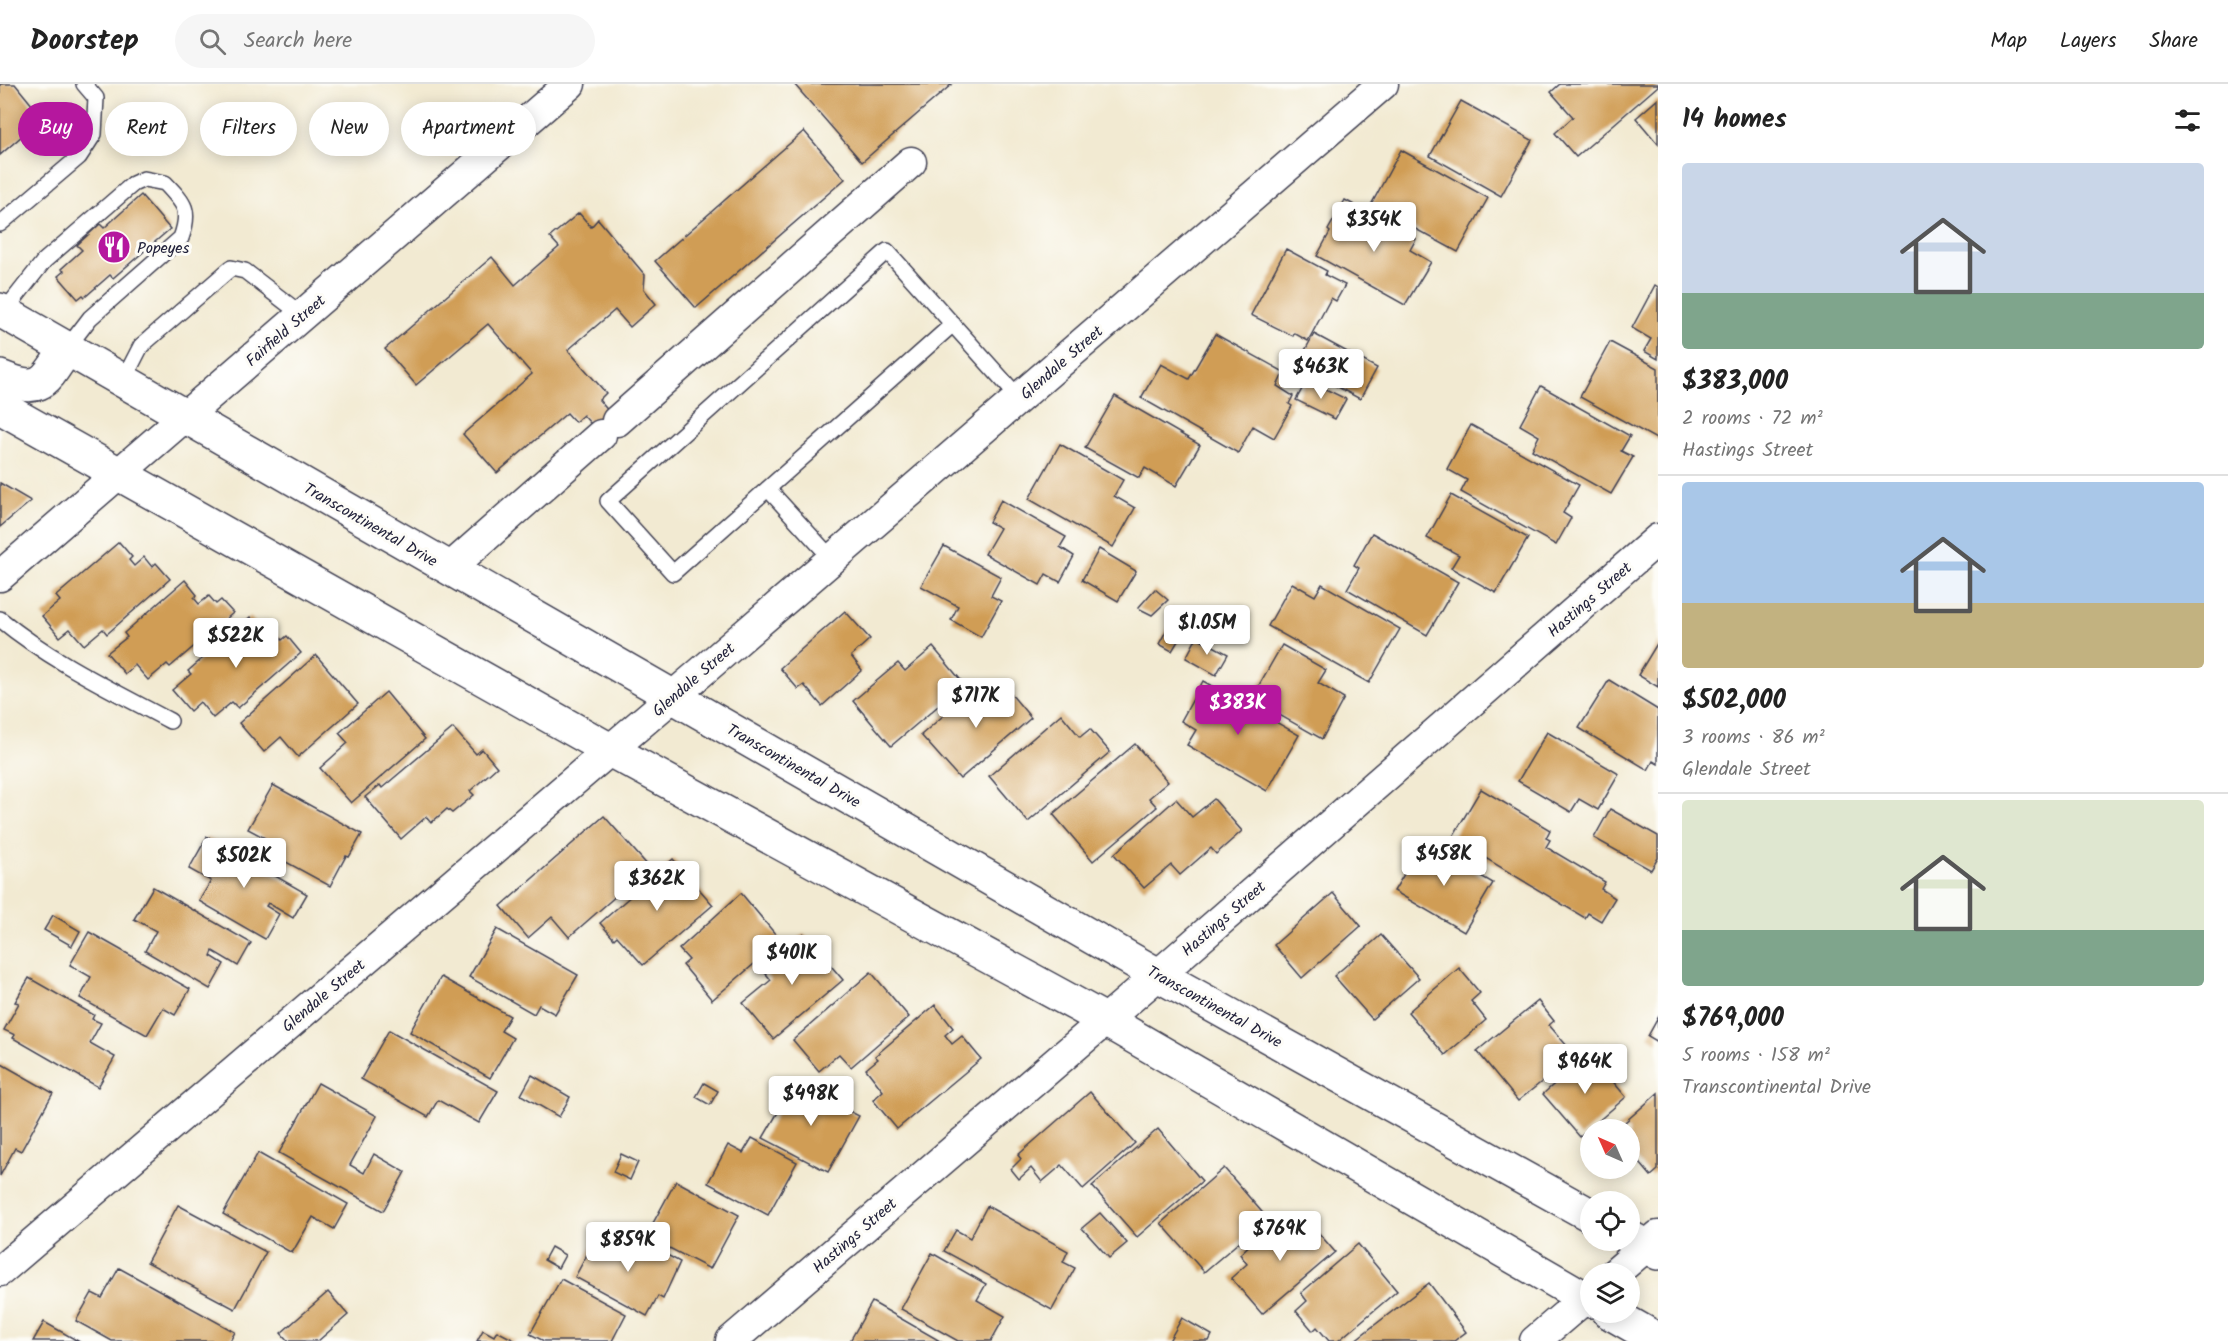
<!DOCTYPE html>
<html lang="en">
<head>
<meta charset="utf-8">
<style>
	body { margin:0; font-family:Kalam,sans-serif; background:#f6f6f6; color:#222; height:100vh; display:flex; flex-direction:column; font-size:22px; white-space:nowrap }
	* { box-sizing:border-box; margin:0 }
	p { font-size:20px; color:#767676 }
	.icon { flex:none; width:33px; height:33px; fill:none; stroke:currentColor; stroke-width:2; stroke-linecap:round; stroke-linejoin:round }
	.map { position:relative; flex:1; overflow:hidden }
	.side { display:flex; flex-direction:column; background:#fff; width:570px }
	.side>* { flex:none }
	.guide { position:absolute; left:18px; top:18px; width:570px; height:54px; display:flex; gap:12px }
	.needle { width:39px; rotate:315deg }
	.controls { position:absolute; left:1580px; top:1035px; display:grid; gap:12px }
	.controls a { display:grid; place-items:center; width:60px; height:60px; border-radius:50%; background:#fff; box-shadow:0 3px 15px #0003; font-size:30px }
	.price { position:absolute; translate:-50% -51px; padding:0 14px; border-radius:6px; background:#fff; color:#222; font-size:20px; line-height:39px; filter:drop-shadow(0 2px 3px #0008) }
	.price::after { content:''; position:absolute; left:50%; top:36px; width:18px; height:14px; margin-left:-9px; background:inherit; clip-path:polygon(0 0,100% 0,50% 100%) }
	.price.active { background:#b5179e; color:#fff }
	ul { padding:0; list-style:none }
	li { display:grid; align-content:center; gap:12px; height:318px; padding:0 24px }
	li+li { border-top:2px solid #e0e0e0 }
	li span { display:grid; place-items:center; height:186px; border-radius:6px; color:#555 }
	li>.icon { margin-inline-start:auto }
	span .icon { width:108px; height:108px; fill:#fffc; stroke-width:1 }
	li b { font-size:26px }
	h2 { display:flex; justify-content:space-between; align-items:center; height:72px; padding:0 24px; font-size:26px }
	.chip { padding:0 21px; border-radius:27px; background:#fff; box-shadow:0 3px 15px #0003; font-size:21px; line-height:54px }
	.chip.active { background:#b5179e; color:#fff }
	header { display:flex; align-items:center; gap:36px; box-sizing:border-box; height:84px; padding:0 30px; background:#fff; border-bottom:2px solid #e0e0e0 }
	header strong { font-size:28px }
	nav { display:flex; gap:33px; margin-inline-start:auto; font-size:21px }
	.search { width:420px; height:54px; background:#f6f6f6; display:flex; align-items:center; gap:15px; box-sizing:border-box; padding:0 21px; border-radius:33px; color:#767676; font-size:22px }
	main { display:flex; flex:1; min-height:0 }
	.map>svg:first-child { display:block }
</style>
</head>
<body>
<header>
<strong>Doorstep</strong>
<div class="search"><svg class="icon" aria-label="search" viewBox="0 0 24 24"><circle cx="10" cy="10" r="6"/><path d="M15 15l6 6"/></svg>Search here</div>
<nav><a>Map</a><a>Layers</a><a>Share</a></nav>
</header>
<main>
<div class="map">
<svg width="1658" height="1257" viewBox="0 0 1658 1257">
	<rect width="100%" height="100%" fill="#fdfcf7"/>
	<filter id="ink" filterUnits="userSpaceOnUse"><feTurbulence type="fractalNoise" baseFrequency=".0167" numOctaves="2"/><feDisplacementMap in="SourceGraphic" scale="12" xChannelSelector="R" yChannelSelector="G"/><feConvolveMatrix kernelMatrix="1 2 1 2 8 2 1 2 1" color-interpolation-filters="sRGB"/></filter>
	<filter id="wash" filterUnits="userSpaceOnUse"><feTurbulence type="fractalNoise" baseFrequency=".008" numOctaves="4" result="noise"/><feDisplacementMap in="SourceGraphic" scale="24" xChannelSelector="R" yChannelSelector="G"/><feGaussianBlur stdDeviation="1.35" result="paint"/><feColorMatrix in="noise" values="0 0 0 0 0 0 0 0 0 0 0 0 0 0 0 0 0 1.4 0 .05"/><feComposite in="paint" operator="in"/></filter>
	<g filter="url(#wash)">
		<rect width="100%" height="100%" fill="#f2ead2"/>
		<g id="blocks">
			<g fill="#d09d55">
				<path d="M 0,0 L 15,0 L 41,32 L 39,37 L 0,71 Z"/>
				<path d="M 794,0 L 952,0 L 862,78 Z"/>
				<path d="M 1560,0 L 1658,0 L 1658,2 L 1576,73 L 1555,49 L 1573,33 L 1551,8 Z"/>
				<path d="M 1658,15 L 1658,60 L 1636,34 Z"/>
				<path d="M 1461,17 L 1532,56 L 1501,112 L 1430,72 Z"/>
				<path d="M 804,47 L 845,95 L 696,224 L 655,177 Z"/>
				<path d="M 1401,66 L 1488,114 L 1458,168 L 1371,121 Z"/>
				<path d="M 141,111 L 170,145 L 113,194 L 110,191 L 85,213 L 83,211 L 78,215 L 58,192 L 64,187 L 61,185 L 82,166 L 77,161 L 100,140 L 104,144 Z"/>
				<path d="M 1345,116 L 1416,155 L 1410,166 L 1431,178 L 1405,221 L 1317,172 L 1330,148 L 1328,146 Z"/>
				<path d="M 579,129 L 591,143 L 598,135 L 645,191 L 644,205 L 656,220 L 630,243 L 615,226 L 568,266 L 606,309 L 599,316 L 622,343 L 606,357 L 583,331 L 575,338 L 567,329 L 497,389 L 463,350 L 532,290 L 488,240 L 416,301 L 385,265 L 492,173 L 515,201 L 559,163 L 550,153 Z"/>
				<path d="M 1286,165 L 1327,187 L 1325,191 L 1345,201 L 1336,217 L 1331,214 L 1308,257 L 1294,249 L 1293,252 L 1251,231 Z"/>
				<path d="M 1655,201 L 1658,203 L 1658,275 L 1644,267 L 1651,255 L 1632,244 Z"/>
				<path d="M 1215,250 L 1284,288 L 1277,302 L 1293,312 L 1289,320 L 1292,322 L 1274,354 L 1253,342 L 1238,369 L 1141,314 L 1161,280 L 1189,295 Z"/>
				<path d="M 1314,250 L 1377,284 L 1360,315 L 1297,281 Z"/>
				<path d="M 1610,258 L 1658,284 L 1658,356 L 1580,313 Z"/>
				<path d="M 1307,296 L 1346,315 L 1335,335 L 1296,316 Z"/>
				<path d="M 1541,302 L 1630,352 L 1621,367 L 1633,373 L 1611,410 L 1532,366 L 1539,352 L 1520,341 Z"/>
				<path d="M 1115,312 L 1200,361 L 1176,402 L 1145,384 L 1139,394 L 1085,364 Z"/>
				<path d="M 1471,341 L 1579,401 L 1563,429 L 1571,434 L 1556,461 L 1461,408 L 1467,396 L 1447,385 Z"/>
				<path d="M 1060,360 L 1123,396 L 1114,412 L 1135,424 L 1113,463 L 1029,415 Z"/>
				<path d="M 0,399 L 31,417 L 0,443 Z"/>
				<path d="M 1451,411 L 1528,454 L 1496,509 L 1451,484 L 1459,471 L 1427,454 Z"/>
				<path d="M 1001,416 L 1066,453 L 1060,463 L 1074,472 L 1060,498 L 1046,490 L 1040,501 L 985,470 L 1000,444 L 989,438 Z"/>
				<path d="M 1372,449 L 1458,498 L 1427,551 L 1347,505 L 1359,484 L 1354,481 Z"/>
				<path d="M 119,458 L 132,473 L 129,476 L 134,482 L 144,473 L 152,483 L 156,479 L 170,495 L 107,550 L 103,545 L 84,561 L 70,545 L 60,553 L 42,532 L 60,517 L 56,512 Z"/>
				<path d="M 944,462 L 1001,493 L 991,512 L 1001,517 L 981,553 L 951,536 L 958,522 L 921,502 Z"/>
				<path d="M 1099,465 L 1136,487 L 1118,517 L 1082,496 Z"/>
				<path d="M 185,496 L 197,511 L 194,514 L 199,520 L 209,512 L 216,520 L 221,516 L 233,529 L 170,583 L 167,580 L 148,596 L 135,581 L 125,590 L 107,569 L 127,553 L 124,549 Z"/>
				<path d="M 1292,499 L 1315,512 L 1322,500 L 1400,545 L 1369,599 L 1268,542 Z"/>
				<path d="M 1155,505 L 1168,516 L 1152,531 L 1138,524 Z"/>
				<path d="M 845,527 L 870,555 L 851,572 L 862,586 L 822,622 L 804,601 L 798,605 L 780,584 Z"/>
				<path d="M 250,533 L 269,555 L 276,549 L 282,556 L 287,552 L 301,569 L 238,624 L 232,618 L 213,634 L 200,618 L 190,627 L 172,606 L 191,590 L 188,587 Z"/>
				<path d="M 1170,540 L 1184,547 L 1172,567 L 1159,560 Z"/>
				<path d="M 1197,553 L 1228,570 L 1216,591 L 1186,574 Z"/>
				<path d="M 1658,558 L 1658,603 L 1638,591 Z"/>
				<path d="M 1282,561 L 1326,586 L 1318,599 L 1344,614 L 1322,655 L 1251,615 Z"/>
				<path d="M 933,563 L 964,600 L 891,662 L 853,617 L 898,579 L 905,587 Z"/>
				<path d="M 316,571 L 358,620 L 298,673 L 281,653 L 264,668 L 239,639 Z"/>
				<path d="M 1609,596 L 1658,626 L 1658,680 L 1653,677 L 1648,686 L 1579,644 Z"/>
				<path d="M 1203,597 L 1299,651 L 1267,707 L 1187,661 L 1196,646 L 1181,637 Z"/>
				<path d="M 1001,598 L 1031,634 L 960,695 L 921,651 L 966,612 L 974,621 Z"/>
				<path d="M 386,608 L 425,655 L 351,719 L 320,684 L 348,659 L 339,649 Z"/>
				<path d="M 1061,630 L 1080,653 L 1090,645 L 1110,668 L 1028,738 L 989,692 Z"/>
				<path d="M 453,644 L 476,670 L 482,665 L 497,683 L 470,707 L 474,711 L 452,729 L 447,725 L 431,739 L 426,733 L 401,755 L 365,713 L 380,701 L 382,704 Z"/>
				<path d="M 1547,648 L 1619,690 L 1598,726 L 1579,715 L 1571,728 L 1518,697 Z"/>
				<path d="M 1135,660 L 1168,698 L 1149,714 L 1157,723 L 1093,777 L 1053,730 Z"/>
				<path d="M 273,701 L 362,750 L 349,773 L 346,772 L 330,802 L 275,772 L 280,762 L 248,745 Z"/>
				<path d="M 1481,705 L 1550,746 L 1546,754 L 1550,756 L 1546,763 L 1605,798 L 1601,805 L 1615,814 L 1601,837 L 1588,829 L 1585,834 L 1452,754 Z"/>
				<path d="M 1176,715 L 1192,733 L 1214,715 L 1242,747 L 1216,770 L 1211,764 L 1180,791 L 1171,781 L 1144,804 L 1114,770 Z"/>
				<path d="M 1610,725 L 1658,752 L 1658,774 L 1651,786 L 1594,754 Z"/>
				<path d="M 604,732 L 649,783 L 569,853 L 552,833 L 528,854 L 501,822 Z"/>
				<path d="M 207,753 L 307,810 L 293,834 L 268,819 L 266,822 L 279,830 L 265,855 L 199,817 L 211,797 L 189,785 Z"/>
				<path d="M 1423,758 L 1493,799 L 1464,848 L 1394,807 Z"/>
				<path d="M 673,775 L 713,821 L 643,881 L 617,852 L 614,855 L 600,839 Z"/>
				<path d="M 153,803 L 251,859 L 238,882 L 213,867 L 211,872 L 224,880 L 210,905 L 145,867 L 156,847 L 134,835 Z"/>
				<path d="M 741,809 L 781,857 L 712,916 L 683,881 L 689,876 L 679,865 Z"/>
				<path d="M 1333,809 L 1361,842 L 1302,894 L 1274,861 Z"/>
				<path d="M 53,831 L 80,847 L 72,862 L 44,846 Z"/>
				<path d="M 497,845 L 578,891 L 555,930 L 539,921 L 534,930 L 469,893 Z"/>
				<path d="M 89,848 L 190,905 L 175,931 L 163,924 L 147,951 L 80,914 L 91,893 L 70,881 Z"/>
				<path d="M 804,850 L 843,896 L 773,955 L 743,919 L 771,896 L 762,885 Z"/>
				<path d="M 1381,851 L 1419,894 L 1372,935 L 1334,892 Z"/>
				<path d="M 1459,884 L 1480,909 L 1471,917 L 1486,936 L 1445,971 L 1408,928 Z"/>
				<path d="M 871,888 L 909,933 L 851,983 L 839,970 L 819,987 L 793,956 Z"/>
				<path d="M 441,893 L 510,932 L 501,947 L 513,954 L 490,994 L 410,948 Z"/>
				<path d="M 29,894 L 94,931 L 92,935 L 101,939 L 90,959 L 115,973 L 98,1003 L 13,954 L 15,951 L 4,946 L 19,919 L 15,918 Z"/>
				<path d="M 1538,917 L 1554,937 L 1549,941 L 1568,963 L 1558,970 L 1565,979 L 1518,1017 L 1477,967 Z"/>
				<path d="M 935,921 L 953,944 L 945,951 L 952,960 L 962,952 L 981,975 L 897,1045 L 873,1016 L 883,1007 L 866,985 L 878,975 L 875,972 Z"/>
				<path d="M 1658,934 L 1658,958 L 1648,952 Z"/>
				<path d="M 389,946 L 498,1007 L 479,1039 L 438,1016 L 428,1033 L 361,995 Z"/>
				<path d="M 1589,969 L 1626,1013 L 1580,1053 L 1543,1010 Z"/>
				<path d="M 0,979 L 53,1009 L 21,1067 L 15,1064 L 0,1092 Z"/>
				<path d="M 532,991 L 570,1013 L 559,1033 L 521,1011 Z"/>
				<path d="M 318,999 L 377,1032 L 350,1081 L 364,1089 L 374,1070 L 405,1088 L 383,1127 L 279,1069 Z"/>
				<path d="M 704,999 L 718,1007 L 710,1021 L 696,1013 Z"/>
				<path d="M 795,999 L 859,1032 L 828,1088 L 763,1054 Z"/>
				<path d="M 1090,1008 L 1135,1059 L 1083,1105 L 1062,1081 L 1042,1098 L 1031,1084 L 1019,1095 L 1011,1085 L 1021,1075 L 1018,1071 Z"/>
				<path d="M 1658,1009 L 1658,1086 L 1651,1092 L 1629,1066 L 1629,1046 L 1616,1046 Z"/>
				<path d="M 1158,1045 L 1202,1097 L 1137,1153 L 1092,1102 Z"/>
				<path d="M 752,1054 L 797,1078 L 768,1131 L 708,1099 L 728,1061 L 743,1069 Z"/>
				<path d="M 258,1069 L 348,1120 L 334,1145 L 313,1133 L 292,1169 L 223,1130 Z"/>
				<path d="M 621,1070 L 638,1078 L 630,1096 L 613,1088 Z"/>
				<path d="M 1224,1084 L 1267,1134 L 1204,1188 L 1161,1139 Z"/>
				<path d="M 676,1097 L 739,1131 L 710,1185 L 646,1152 Z"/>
				<path d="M 178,1121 L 266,1168 L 235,1225 L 147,1178 Z"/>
				<path d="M 987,1122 L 1068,1167 L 1063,1178 L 1075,1184 L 1052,1226 L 944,1167 L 956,1146 L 970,1154 Z"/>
				<path d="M 1100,1129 L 1127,1159 L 1109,1174 L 1082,1144 Z"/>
				<path d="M 1304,1132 L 1335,1168 L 1262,1230 L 1231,1194 L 1247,1180 L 1240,1170 L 1279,1133 L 1289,1145 Z"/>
				<path d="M 598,1150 L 635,1170 L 642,1157 L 680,1178 L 663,1215 L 658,1212 L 647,1232 L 575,1193 Z"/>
				<path d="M 1358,1160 L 1397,1207 L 1338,1257 L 1329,1257 L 1317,1243 L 1313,1247 L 1296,1227 L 1307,1217 L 1301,1209 Z"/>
				<path d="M 551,1163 L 565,1171 L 558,1184 L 544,1176 Z"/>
				<path d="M 932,1169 L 986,1200 L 977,1216 L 1005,1232 L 991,1257 L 958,1257 L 901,1225 Z"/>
				<path d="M 119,1184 L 235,1248 L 230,1257 L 112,1257 L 76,1237 L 92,1209 L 102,1214 Z"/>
				<path d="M 561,1195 L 626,1230 L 612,1257 L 544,1257 L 530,1250 Z"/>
				<path d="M 1429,1199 L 1466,1248 L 1454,1257 L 1354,1257 Z"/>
				<path d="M 328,1208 L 348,1231 L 318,1257 L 288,1257 L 281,1249 Z"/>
				<path d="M 872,1218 L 940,1257 L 850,1257 Z"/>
				<path d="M 1182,1234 L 1212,1251 L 1209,1257 L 1169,1257 Z"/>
				<path d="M 44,1238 L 78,1257 L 33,1257 Z"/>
				<path d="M 483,1246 L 494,1252 L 497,1247 L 516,1257 L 477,1257 Z"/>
			</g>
		</g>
	</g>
	<g filter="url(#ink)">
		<use href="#blocks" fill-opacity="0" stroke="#414052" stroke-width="1.5"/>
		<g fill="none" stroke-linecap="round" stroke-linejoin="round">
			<g stroke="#414052" stroke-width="18">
				<g id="lane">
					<path d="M 0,140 L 79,73 L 94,50 L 96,14 L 84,0"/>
					<path d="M 4,228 L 44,177 L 133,100 L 144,95 L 165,99 C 185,120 191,126 181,154 L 90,234 L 67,264"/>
					<path d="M 953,240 L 673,489 L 608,417 L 887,167 L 1019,314"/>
					<path d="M 123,297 L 141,262 L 231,184 L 245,187 L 302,231"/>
					<path d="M 768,405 L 832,475"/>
					<path d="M 0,535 C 51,577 112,606 170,637"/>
				</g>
			</g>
			<g stroke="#414052" stroke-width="33">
				<g id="street">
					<path d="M 617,337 L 911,78"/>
					<path d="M 449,485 L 601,351"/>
					<path d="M 0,492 L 570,0"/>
					<path d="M 0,1187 L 699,590 L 1383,0"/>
					<path d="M 1614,1190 L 1658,1152"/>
					<path d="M 731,1257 L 1158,891 L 1658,455"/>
					<path d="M 1535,1257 L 1590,1210"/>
				</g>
			</g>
			<g stroke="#414052" stroke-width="36">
				<g id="secondary">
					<path d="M 0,226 L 1158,891 L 1590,1131"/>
					<path d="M 0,293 C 42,310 44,299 67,264"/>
					<path d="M 0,323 L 610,666 L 1105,936 L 1590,1217"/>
					<path d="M 1629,1153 L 1658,1169"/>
					<path d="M 1609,1228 L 1658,1256"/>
				</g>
			</g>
			<use href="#lane" stroke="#fff" stroke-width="15"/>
			<use href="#street" stroke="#fff" stroke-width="30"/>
			<use href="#secondary" stroke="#fff" stroke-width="33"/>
		</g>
	</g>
	<defs>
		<g id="restaurant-disc" transform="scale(1.725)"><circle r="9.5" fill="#b5179e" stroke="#fdfcf7"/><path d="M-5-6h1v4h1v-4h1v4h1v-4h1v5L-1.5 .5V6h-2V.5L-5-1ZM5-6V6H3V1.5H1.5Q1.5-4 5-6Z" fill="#fff"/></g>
	</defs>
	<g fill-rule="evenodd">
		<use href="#restaurant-disc" x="114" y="163"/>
	</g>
	<g text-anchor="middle" stroke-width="6" stroke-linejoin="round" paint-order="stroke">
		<g font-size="16" fill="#22223b" stroke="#fdfcf7" text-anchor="start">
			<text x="137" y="169">Popeyes</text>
		</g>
		<g font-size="16" fill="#22223b" stroke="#fdfcf7">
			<text transform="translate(285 246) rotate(-41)" y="6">Fairfield Street</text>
			<text transform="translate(1061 278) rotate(-41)" y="6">Glendale Street</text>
			<text transform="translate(371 440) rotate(30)" y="6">Transcontinental Drive</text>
			<text transform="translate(1589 515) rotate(-41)" y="6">Hastings Street</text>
			<text transform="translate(693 595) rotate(-41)" y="6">Glendale Street</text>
			<text transform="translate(794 681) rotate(30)" y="6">Transcontinental Drive</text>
			<text transform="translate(1223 834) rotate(-41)" y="6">Hastings Street</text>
			<text transform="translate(323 911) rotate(-40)" y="6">Glendale Street</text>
			<text transform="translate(1215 922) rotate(29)" y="6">Transcontinental Drive</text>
			<text transform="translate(854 1151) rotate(-41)" y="6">Hastings Street</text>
		</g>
	</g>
</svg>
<div class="controls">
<a><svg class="needle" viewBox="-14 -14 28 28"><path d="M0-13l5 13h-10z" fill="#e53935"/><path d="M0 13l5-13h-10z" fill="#767676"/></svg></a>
<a><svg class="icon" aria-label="locate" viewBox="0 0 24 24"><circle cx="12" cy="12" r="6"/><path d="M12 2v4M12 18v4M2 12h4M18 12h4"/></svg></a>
<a><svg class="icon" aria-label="layers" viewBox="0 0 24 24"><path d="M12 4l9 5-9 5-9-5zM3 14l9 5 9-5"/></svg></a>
</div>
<b class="price" style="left:1374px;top:169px">$354K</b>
<b class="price" style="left:1321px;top:316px">$463K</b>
<b class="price" style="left:1207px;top:572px">$1.05M</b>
<b class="price" style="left:236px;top:585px">$522K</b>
<b class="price" style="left:976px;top:645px">$717K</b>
<b class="price active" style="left:1238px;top:652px">$383K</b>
<b class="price" style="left:1444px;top:803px">$458K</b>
<b class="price" style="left:244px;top:805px">$502K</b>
<b class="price" style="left:657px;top:828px">$362K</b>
<b class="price" style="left:792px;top:902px">$401K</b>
<b class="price" style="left:1585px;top:1011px">$964K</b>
<b class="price" style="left:811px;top:1043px">$498K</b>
<b class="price" style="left:1280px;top:1178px">$769K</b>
<b class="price" style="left:628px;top:1189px">$859K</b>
<div class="guide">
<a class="chip active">Buy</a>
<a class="chip">Rent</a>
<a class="chip">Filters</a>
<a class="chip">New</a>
<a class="chip">Apartment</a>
</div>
</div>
<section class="side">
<h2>14 homes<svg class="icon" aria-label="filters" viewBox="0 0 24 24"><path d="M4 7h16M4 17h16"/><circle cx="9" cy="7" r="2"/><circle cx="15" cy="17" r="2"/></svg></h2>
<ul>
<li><span style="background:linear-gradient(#c9d6e8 70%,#7fa58c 0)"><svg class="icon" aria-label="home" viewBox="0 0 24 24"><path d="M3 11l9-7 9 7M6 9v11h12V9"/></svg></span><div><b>$383,000</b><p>2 rooms · 72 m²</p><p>Hastings Street</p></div></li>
<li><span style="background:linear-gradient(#a9c7e8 65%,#c2b280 0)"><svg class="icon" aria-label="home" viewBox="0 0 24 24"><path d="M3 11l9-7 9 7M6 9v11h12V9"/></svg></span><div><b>$502,000</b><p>3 rooms · 86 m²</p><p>Glendale Street</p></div></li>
<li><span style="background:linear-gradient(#dfe7d0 70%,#7fa58c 0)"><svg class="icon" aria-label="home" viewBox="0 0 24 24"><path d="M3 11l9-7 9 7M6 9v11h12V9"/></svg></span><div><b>$769,000</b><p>5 rooms · 158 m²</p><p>Transcontinental Drive</p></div></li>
</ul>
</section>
</main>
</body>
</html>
